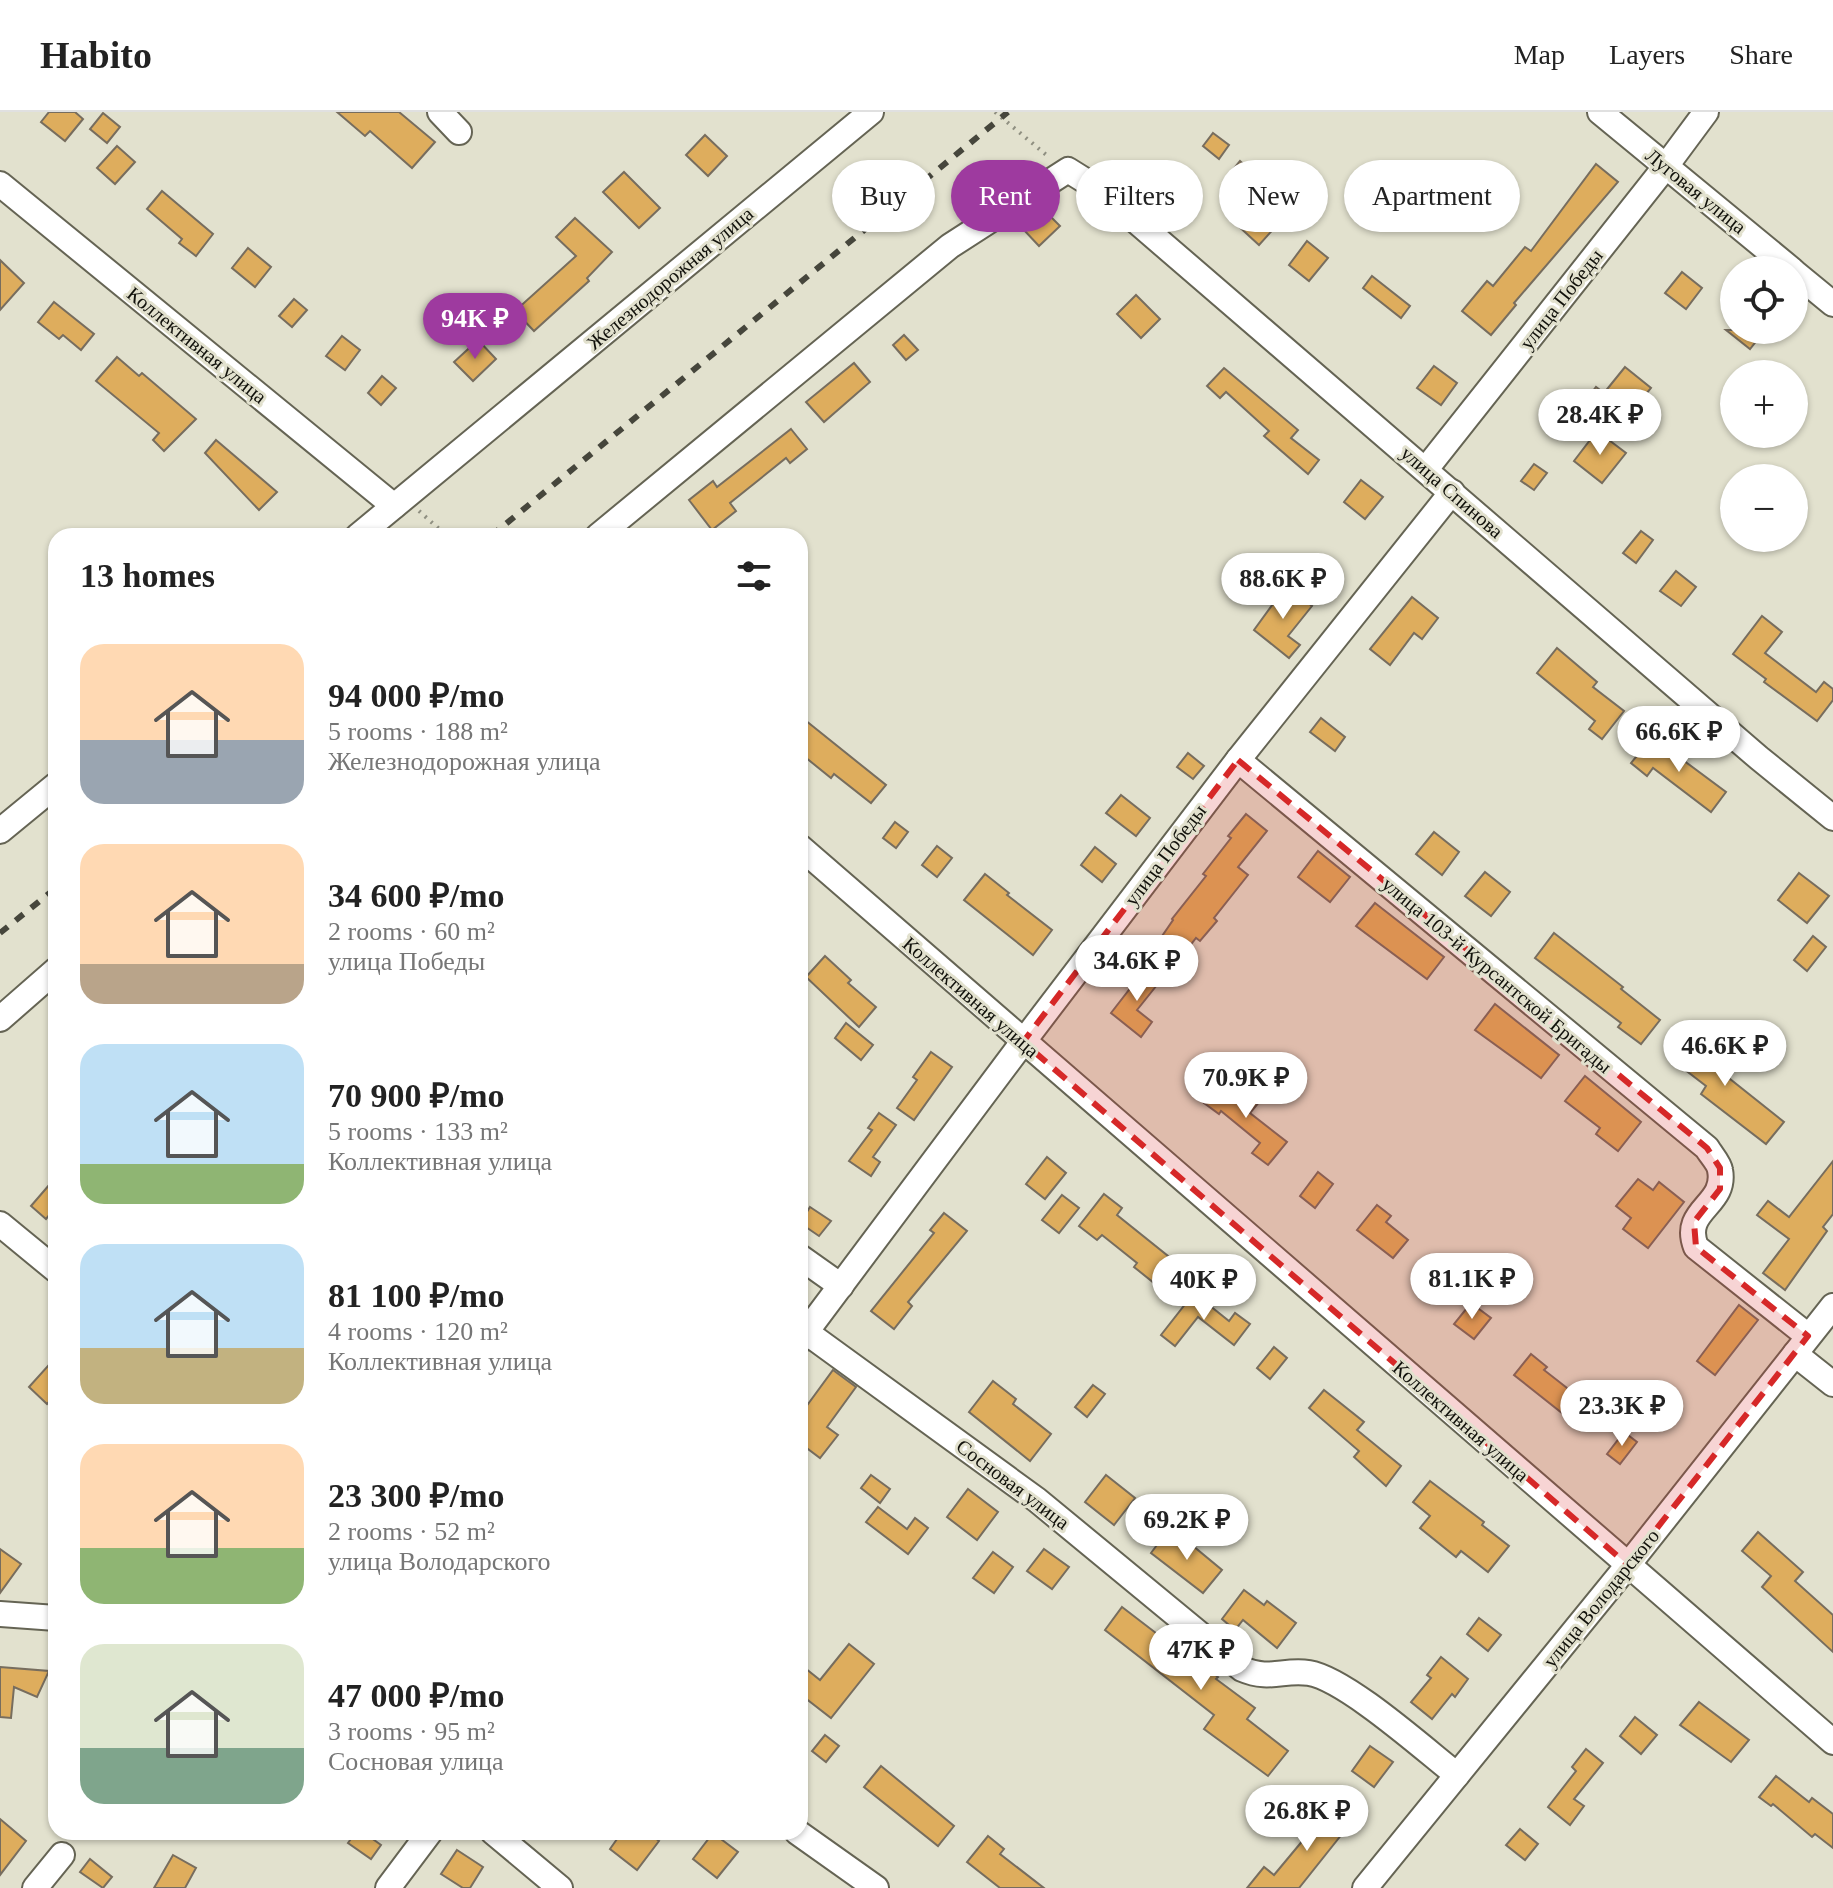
<!DOCTYPE html>
<html lang="en">
<head>
<meta charset="utf-8">
<style>
	body { margin:0; font-family:"Times New Roman",serif; background:#f6f6f6; color:#222; height:100vh; display:flex; flex-direction:column; font-size:30px; white-space:nowrap }
	* { box-sizing:border-box; margin:0 }
	p { font-size:26px; color:#767676 }
	.icon { flex:none; width:44px; height:44px; fill:none; stroke:currentColor; stroke-width:2; stroke-linecap:round; stroke-linejoin:round }
	.map { position:relative; flex:1; overflow:hidden }
	.side { position:absolute; left:48px; top:416px; width:760px; height:1312px; display:flex; flex-direction:column; background:#fff; border-radius:24px; box-shadow:0 2px 6px #0004 }
	.side>* { flex:none }
	.hud { position:absolute; left:832px; top:48px; width:760px; height:72px; display:flex; gap:16px }
	.tools { position:absolute; left:1720px; top:144px; display:grid; gap:16px }
	.tools a { display:grid; place-items:center; width:88px; height:88px; border-radius:50%; background:#fff; box-shadow:0 2px 6px #0004; font-size:40px }
	.price { position:absolute; translate:-50% -68px; padding:0 18px; border-radius:28px; background:#fff; color:#222; font-size:26px; line-height:52px; filter:drop-shadow(0 2px 4px #0008) }
	.price::after { content:''; position:absolute; left:50%; top:48px; width:24px; height:18px; margin-left:-12px; background:inherit; clip-path:polygon(0 0,100% 0,50% 100%) }
	.price.selected { background:#9e3a9f; color:#fff }
	ul { padding:0; list-style:none }
	li { display:flex; align-items:center; gap:24px; height:200px; padding:0 32px }
	li span { display:grid; place-items:center; flex:none; width:224px; height:160px; border-radius:24px; color:#555 }
	li>.icon { margin-inline-start:auto }
	span .icon { width:96px; height:96px; fill:#fffc; stroke-width:1 }
	li b { font-size:34px }
	h2 { display:flex; justify-content:space-between; align-items:center; height:96px; padding:0 32px; font-size:34px }
	.tag { padding:0 28px; border-radius:36px; background:#fff; box-shadow:0 2px 6px #0004; font-size:28px; line-height:72px }
	.tag.selected { background:#9e3a9f; color:#fff }
	header { display:flex; align-items:center; gap:48px; box-sizing:border-box; height:112px; padding:0 40px; background:#fff; border-bottom:2px solid #e0e0e0 }
	header strong { font-size:38px }
	nav { display:flex; gap:44px; margin-inline-start:auto; font-size:28px }
	.map>svg:first-child { display:block }
</style>
</head>
<body>
<header>
<strong>Habito</strong>
<nav><a>Map</a><a>Layers</a><a>Share</a></nav>
</header>
<div class="map">
<svg width="1833" height="1776" viewBox="0 0 1833 1776">
	<rect width="100%" height="100%" fill="#e2e1ce"/>
	<g fill="#dead5d" stroke="#776d5e" stroke-width="2">
		<path d="M 49,0 L 75,0 L 83,7 L 65,29 L 41,10 Z"/>
		<path d="M 337,0 L 399,0 L 435,30 L 412,56 L 370,19 L 365,24 Z"/>
		<path d="M 103,1 L 120,15 L 107,31 L 90,17 Z"/>
		<path d="M 1213,21 L 1229,33 L 1219,47 L 1203,34 Z"/>
		<path d="M 705,23 L 727,44 L 708,64 L 686,43 Z"/>
		<path d="M 117,34 L 135,50 L 115,72 L 97,56 Z"/>
		<path d="M 1240,49 L 1252,60 L 1238,76 L 1226,66 Z"/>
		<path d="M 1596,52 L 1618,70 L 1514,191 L 1516,193 L 1491,223 L 1462,199 L 1487,169 L 1493,174 L 1525,135 L 1531,139 Z"/>
		<path d="M 624,60 L 660,96 L 639,116 L 603,80 Z"/>
		<path d="M 162,79 L 213,122 L 196,144 L 179,131 L 182,127 L 147,97 Z"/>
		<path d="M 1254,91 L 1278,112 L 1259,133 L 1236,112 Z"/>
		<path d="M 1043,97 L 1060,114 L 1039,134 L 1023,117 Z"/>
		<path d="M 575,106 L 612,140 L 587,166 L 589,169 L 534,219 L 515,199 L 576,144 L 556,125 Z"/>
		<path d="M 1307,129 L 1328,146 L 1309,169 L 1289,153 Z"/>
		<path d="M 248,136 L 271,155 L 255,175 L 232,156 Z"/>
		<path d="M 0,148 L 24,171 L 0,198 Z"/>
		<path d="M 1682,160 L 1702,176 L 1686,197 L 1665,181 Z"/>
		<path d="M 1372,164 L 1410,194 L 1401,206 L 1363,176 Z"/>
		<path d="M 1136,183 L 1160,207 L 1141,226 L 1117,202 Z"/>
		<path d="M 294,187 L 307,198 L 292,215 L 279,204 Z"/>
		<path d="M 54,190 L 94,222 L 81,238 L 63,223 L 59,227 L 38,210 Z"/>
		<path d="M 1726,218 L 1765,218 L 1750,237 Z"/>
		<path d="M 904,223 L 918,238 L 906,248 L 893,233 Z"/>
		<path d="M 342,224 L 360,238 L 345,258 L 326,244 Z"/>
		<path d="M 478,228 L 496,247 L 473,269 L 454,250 Z"/>
		<path d="M 117,245 L 139,264 L 142,261 L 196,307 L 164,339 L 153,328 L 159,321 L 96,269 Z"/>
		<path d="M 854,251 L 870,270 L 824,310 L 806,290 Z"/>
		<path d="M 1434,254 L 1457,271 L 1441,293 L 1417,276 Z"/>
		<path d="M 1625,255 L 1651,276 L 1638,292 L 1630,286 L 1606,316 L 1580,296 L 1596,275 L 1604,281 Z"/>
		<path d="M 1224,256 L 1298,318 L 1291,326 L 1319,348 L 1308,362 L 1264,324 L 1269,319 L 1226,280 L 1220,286 L 1207,274 Z"/>
		<path d="M 382,264 L 396,276 L 381,293 L 368,281 Z"/>
		<path d="M 791,317 L 807,337 L 790,351 L 786,346 L 730,391 L 736,399 L 712,418 L 689,388 L 713,369 L 717,375 Z"/>
		<path d="M 1597,319 L 1626,341 L 1602,371 L 1574,349 Z"/>
		<path d="M 216,328 L 277,380 L 259,398 L 205,341 Z"/>
		<path d="M 1534,352 L 1547,361 L 1534,378 L 1521,369 Z"/>
		<path d="M 1361,368 L 1383,385 L 1365,407 L 1344,390 Z"/>
		<path d="M 1641,419 L 1653,428 L 1636,451 L 1623,441 Z"/>
		<path d="M 1676,459 L 1696,475 L 1681,494 L 1660,479 Z"/>
		<path d="M 1286,474 L 1312,494 L 1288,524 L 1300,533 L 1289,546 L 1254,518 Z"/>
		<path d="M 1412,485 L 1438,506 L 1422,527 L 1414,521 L 1390,553 L 1370,537 Z"/>
		<path d="M 1762,504 L 1782,520 L 1765,541 L 1816,580 L 1824,570 L 1833,577 L 1833,588 L 1817,609 L 1764,570 L 1766,567 L 1733,542 Z"/>
		<path d="M 1557,536 L 1597,570 L 1593,575 L 1624,599 L 1602,627 L 1589,617 L 1595,609 L 1537,561 Z"/>
		<path d="M 800,604 L 886,673 L 871,691 L 834,662 L 831,666 L 800,641 Z"/>
		<path d="M 1321,606 L 1345,625 L 1335,639 L 1310,620 Z"/>
		<path d="M 1652,625 L 1726,680 L 1711,700 L 1653,656 L 1647,664 L 1631,651 Z"/>
		<path d="M 1188,641 L 1204,654 L 1193,667 L 1177,655 Z"/>
		<path d="M 1121,683 L 1150,706 L 1136,724 L 1106,701 Z"/>
		<path d="M 1246,702 L 1267,719 L 1238,755 L 1248,763 L 1214,806 L 1217,809 L 1200,829 L 1196,826 L 1182,844 L 1160,827 L 1173,808 L 1172,807 L 1206,764 L 1203,762 L 1231,726 L 1228,724 Z"/>
		<path d="M 895,710 L 908,720 L 896,736 L 883,726 Z"/>
		<path d="M 1434,720 L 1459,740 L 1442,763 L 1416,742 Z"/>
		<path d="M 937,734 L 952,746 L 937,765 L 922,753 Z"/>
		<path d="M 1095,735 L 1116,752 L 1102,770 L 1081,753 Z"/>
		<path d="M 1318,739 L 1350,765 L 1330,790 L 1298,765 Z"/>
		<path d="M 1485,760 L 1510,780 L 1491,804 L 1465,784 Z"/>
		<path d="M 1799,761 L 1829,784 L 1807,811 L 1778,788 Z"/>
		<path d="M 985,762 L 1009,781 L 1007,783 L 1052,818 L 1033,843 L 964,788 Z"/>
		<path d="M 1375,791 L 1444,845 L 1427,867 L 1356,814 Z"/>
		<path d="M 1554,821 L 1623,875 L 1621,877 L 1660,908 L 1641,932 L 1618,915 L 1621,911 L 1535,846 Z"/>
		<path d="M 1813,824 L 1826,835 L 1807,859 L 1794,848 Z"/>
		<path d="M 825,844 L 851,868 L 848,871 L 876,895 L 859,915 L 806,865 Z"/>
		<path d="M 1146,856 L 1161,868 L 1137,898 L 1152,910 L 1141,925 L 1111,901 Z"/>
		<path d="M 1495,892 L 1559,943 L 1541,966 L 1475,918 Z"/>
		<path d="M 846,911 L 873,933 L 861,948 L 835,926 Z"/>
		<path d="M 1696,916 L 1722,936 L 1710,951 L 1784,1010 L 1766,1032 L 1701,982 L 1706,974 L 1671,947 Z"/>
		<path d="M 931,940 L 952,955 L 914,1008 L 897,996 L 917,968 L 913,965 Z"/>
		<path d="M 1585,964 L 1641,1010 L 1618,1039 L 1596,1022 L 1600,1016 L 1565,989 Z"/>
		<path d="M 1222,968 L 1243,985 L 1248,979 L 1260,989 L 1250,1001 L 1287,1030 L 1268,1053 L 1252,1041 L 1260,1031 L 1221,999 L 1219,1002 L 1204,991 Z"/>
		<path d="M 879,1001 L 896,1013 L 873,1045 L 880,1050 L 871,1064 L 849,1049 L 872,1018 L 868,1016 Z"/>
		<path d="M 1047,1045 L 1066,1061 L 1045,1087 L 1026,1072 Z"/>
		<path d="M 1833,1049 L 1833,1102 L 1823,1115 L 1827,1119 L 1785,1178 L 1763,1161 L 1789,1127 L 1757,1103 L 1768,1089 L 1789,1105 Z"/>
		<path d="M 1318,1060 L 1333,1072 L 1315,1096 L 1300,1084 Z"/>
		<path d="M 56,1065 L 56,1095 L 46,1107 L 31,1094 Z"/>
		<path d="M 1638,1067 L 1653,1078 L 1659,1070 L 1684,1090 L 1648,1136 L 1623,1117 L 1631,1106 L 1616,1094 Z"/>
		<path d="M 1104,1082 L 1122,1096 L 1117,1103 L 1173,1148 L 1154,1171 L 1134,1155 L 1137,1151 L 1102,1123 L 1097,1128 L 1079,1114 Z"/>
		<path d="M 1062,1083 L 1079,1096 L 1059,1121 L 1042,1108 Z"/>
		<path d="M 1377,1093 L 1391,1104 L 1386,1110 L 1408,1128 L 1393,1146 L 1357,1118 Z"/>
		<path d="M 810,1095 L 831,1109 L 819,1124 L 800,1111 Z"/>
		<path d="M 944,1101 L 967,1119 L 908,1190 L 912,1194 L 894,1217 L 871,1199 L 934,1121 L 930,1118 Z"/>
		<path d="M 1194,1181 L 1229,1209 L 1235,1201 L 1250,1212 L 1234,1233 L 1198,1205 L 1175,1234 L 1161,1223 Z"/>
		<path d="M 1471,1191 L 1491,1206 L 1474,1227 L 1454,1212 Z"/>
		<path d="M 1739,1193 L 1758,1208 L 1715,1263 L 1697,1249 Z"/>
		<path d="M 1274,1235 L 1287,1246 L 1270,1267 L 1257,1256 Z"/>
		<path d="M 1531,1242 L 1547,1255 L 1544,1258 L 1581,1287 L 1567,1305 L 1514,1263 Z"/>
		<path d="M 56,1245 L 56,1282 L 47,1292 L 29,1275 Z"/>
		<path d="M 833,1258 L 856,1275 L 827,1315 L 838,1323 L 820,1346 L 800,1331 L 800,1303 Z"/>
		<path d="M 993,1269 L 1016,1287 L 1013,1292 L 1051,1322 L 1030,1349 L 969,1300 Z"/>
		<path d="M 1093,1273 L 1105,1282 L 1087,1305 L 1075,1295 Z"/>
		<path d="M 1324,1278 L 1364,1310 L 1357,1318 L 1401,1354 L 1386,1374 L 1354,1345 L 1359,1339 L 1309,1296 Z"/>
		<path d="M 1624,1320 L 1637,1330 L 1620,1352 L 1607,1342 Z"/>
		<path d="M 871,1363 L 890,1377 L 880,1391 L 861,1376 Z"/>
		<path d="M 1106,1363 L 1135,1386 L 1114,1413 L 1085,1390 Z"/>
		<path d="M 1430,1369 L 1484,1410 L 1482,1413 L 1509,1434 L 1488,1460 L 1461,1439 L 1456,1445 L 1420,1416 L 1430,1404 L 1413,1390 Z"/>
		<path d="M 968,1377 L 998,1400 L 977,1428 L 947,1405 Z"/>
		<path d="M 878,1395 L 907,1417 L 915,1406 L 928,1416 L 908,1442 L 866,1410 Z"/>
		<path d="M 1758,1420 L 1803,1460 L 1795,1469 L 1833,1503 L 1833,1540 L 1762,1475 L 1771,1464 L 1742,1439 Z"/>
		<path d="M 1166,1421 L 1183,1434 L 1187,1429 L 1222,1458 L 1203,1481 L 1151,1441 Z"/>
		<path d="M 0,1437 L 21,1452 L 0,1481 Z"/>
		<path d="M 1044,1437 L 1069,1455 L 1052,1477 L 1027,1459 Z"/>
		<path d="M 993,1440 L 1013,1455 L 994,1481 L 973,1466 Z"/>
		<path d="M 1244,1478 L 1264,1493 L 1267,1489 L 1296,1511 L 1277,1536 L 1243,1508 L 1235,1518 L 1222,1507 Z"/>
		<path d="M 1122,1495 L 1195,1551 L 1197,1549 L 1218,1565 L 1216,1567 L 1255,1596 L 1247,1607 L 1288,1639 L 1268,1664 L 1204,1617 L 1214,1603 L 1105,1518 Z"/>
		<path d="M 1479,1506 L 1501,1523 L 1488,1539 L 1467,1522 Z"/>
		<path d="M 849,1532 L 874,1552 L 831,1606 L 800,1582 L 800,1552 L 820,1568 Z"/>
		<path d="M 1441,1545 L 1468,1567 L 1455,1585 L 1452,1582 L 1432,1607 L 1411,1590 L 1431,1566 L 1427,1563 Z"/>
		<path d="M 0,1555 L 49,1559 L 37,1585 L 14,1575 L 11,1606 L 0,1605 Z"/>
		<path d="M 1699,1590 L 1749,1628 L 1731,1650 L 1680,1613 Z"/>
		<path d="M 1635,1605 L 1657,1623 L 1641,1642 L 1620,1624 Z"/>
		<path d="M 825,1623 L 839,1634 L 826,1650 L 812,1639 Z"/>
		<path d="M 1370,1634 L 1393,1650 L 1374,1675 L 1352,1659 Z"/>
		<path d="M 1586,1637 L 1603,1651 L 1574,1687 L 1584,1694 L 1570,1713 L 1548,1695 L 1576,1659 L 1572,1655 Z"/>
		<path d="M 881,1654 L 954,1714 L 938,1734 L 864,1675 Z"/>
		<path d="M 1776,1664 L 1809,1690 L 1812,1686 L 1833,1702 L 1833,1736 L 1815,1722 L 1812,1725 L 1773,1692 L 1771,1694 L 1759,1685 Z"/>
		<path d="M 1334,1691 L 1354,1707 L 1299,1776 L 1247,1776 L 1264,1755 L 1274,1763 Z"/>
		<path d="M 0,1707 L 26,1729 L 0,1763 Z"/>
		<path d="M 1520,1717 L 1538,1732 L 1525,1748 L 1506,1733 Z"/>
		<path d="M 356,1720 L 363,1720 L 381,1733 L 371,1747 L 348,1731 Z"/>
		<path d="M 622,1720 L 647,1720 L 659,1729 L 637,1758 L 610,1737 Z"/>
		<path d="M 713,1721 L 738,1740 L 717,1766 L 693,1747 Z"/>
		<path d="M 988,1724 L 1004,1737 L 1000,1742 L 1044,1776 L 1000,1776 L 967,1750 Z"/>
		<path d="M 457,1738 L 483,1755 L 470,1776 L 463,1776 L 441,1762 Z"/>
		<path d="M 173,1743 L 196,1756 L 185,1776 L 154,1776 Z"/>
		<path d="M 90,1747 L 112,1765 L 103,1776 L 80,1760 Z"/>
	</g>
	<g fill="none" stroke-linecap="round" stroke-linejoin="round">
		<g stroke="#656454" stroke-width="28">
			<g id="minor">
				<path d="M 440,0 L 459,20"/>
				<path d="M 1600,0 L 1792,158"/>
				<path d="M 0,72 L 394,394"/>
				<path d="M 1794,160 L 1833,192"/>
				<path d="M 1426,357 L 1666,54 L 1706,0"/>
				<path d="M 358,424 L 871,0"/>
				<path d="M 598,424 L 950,134 L 1068,58 L 1100,78 L 1759,646 L 1833,706"/>
				<path d="M 1238,648 L 1707,1036 C 1711,1043 1719,1051 1720,1058 C 1727,1094 1681,1097 1696,1135 L 1808,1224"/>
				<path d="M 0,719 L 56,673"/>
				<path d="M 800,735 L 1833,1630"/>
				<path d="M 0,907 L 56,858"/>
				<path d="M 0,1112 L 56,1158"/>
				<path d="M 800,1145 L 841,1174"/>
				<path d="M 806,1220 L 1037,1388 L 1242,1557 C 1270,1569 1283,1557 1309,1561 C 1346,1567 1425,1638 1457,1663"/>
				<path d="M 800,1228 L 1023,930 L 1238,648 L 1452,380"/>
				<path d="M 1795,1242 L 1833,1272"/>
				<path d="M 0,1502 L 56,1506"/>
				<path d="M 493,1720 L 560,1776"/>
				<path d="M 797,1720 L 876,1776"/>
				<path d="M 35,1776 L 62,1743"/>
				<path d="M 388,1776 L 430,1720"/>
				<path d="M 1365,1776 L 1628,1453 L 1833,1194"/>
			</g>
		</g>
		<g stroke="#8f8f81" stroke-width="4" stroke-dasharray="2 6" stroke-linecap="butt">
			<path d="M 995,0 L 1050,46"/>
			<path d="M 419,399 L 447,424"/>
		</g>
		<use href="#minor" stroke="#fff" stroke-width="24"/>
		<g stroke="#46463c" stroke-width="6" stroke-dasharray="10 10" stroke-linecap="butt">
			<path d="M 491,424 L 1008,0"/>
			<path d="M 0,821 L 56,776"/>
		</g>
	</g>
	<path fill="#d62828" fill-opacity="0.2" stroke="#d62828" stroke-width="6" stroke-dasharray="16 10" stroke-linejoin="round" d="M 1238,648 L 1707,1036 L 1720,1056 L 1720,1077 L 1694,1110 L 1696,1135 L 1808,1224 L 1628,1453 L 1023,930 Z"/>
	<g text-anchor="middle" stroke-width="6" stroke-linejoin="round" paint-order="stroke">
		<g font-size="20" fill="#11110b" stroke="#e2e1ce">
			<text transform="translate(1696 79) rotate(39)" y="7">Луговая улица</text>
			<text transform="translate(670 166) rotate(-40)" y="7">Железнодорожная улица</text>
			<text transform="translate(1561 187) rotate(-52)" y="7">улица Победы</text>
			<text transform="translate(197 233) rotate(39)" y="7">Коллективная улица</text>
			<text transform="translate(1452 380) rotate(41)" y="7">улица Спинова</text>
			<text transform="translate(1165 743) rotate(-53)" y="7">улица Победы</text>
			<text transform="translate(1497 863) rotate(40)" y="7">улица 103-й Курсантской Бригады</text>
			<text transform="translate(971 885) rotate(41)" y="7">Коллективная улица</text>
			<text transform="translate(1461 1309) rotate(41)" y="7">Коллективная улица</text>
			<text transform="translate(1013 1372) rotate(37)" y="7">Сосновая улица</text>
			<text transform="translate(1601 1486) rotate(-51)" y="7">улица Володарского</text>
		</g>
	</g>
</svg>
<div class="tools">
<a><svg class="icon" aria-label="locate" viewBox="0 0 24 24"><circle cx="12" cy="12" r="6"/><path d="M12 2v4M12 18v4M2 12h4M18 12h4"/></svg></a>
<a>+</a>
<a>−</a>
</div>
<b class="price selected" style="left:475px;top:249px">94K ₽</b>
<b class="price" style="left:1600px;top:345px">28.4K ₽</b>
<b class="price" style="left:1283px;top:509px">88.6K ₽</b>
<b class="price" style="left:1679px;top:662px">66.6K ₽</b>
<b class="price" style="left:1137px;top:891px">34.6K ₽</b>
<b class="price" style="left:1725px;top:976px">46.6K ₽</b>
<b class="price" style="left:1246px;top:1008px">70.9K ₽</b>
<b class="price" style="left:1472px;top:1209px">81.1K ₽</b>
<b class="price" style="left:1204px;top:1210px">40K ₽</b>
<b class="price" style="left:1622px;top:1336px">23.3K ₽</b>
<b class="price" style="left:1187px;top:1450px">69.2K ₽</b>
<b class="price" style="left:1201px;top:1580px">47K ₽</b>
<b class="price" style="left:1307px;top:1741px">26.8K ₽</b>
<div class="hud">
<a class="tag">Buy</a>
<a class="tag selected">Rent</a>
<a class="tag">Filters</a>
<a class="tag">New</a>
<a class="tag">Apartment</a>
</div>
<section class="side">
<h2>13 homes<svg class="icon" aria-label="filters" viewBox="0 0 24 24"><path d="M4 7h16M4 17h16"/><circle cx="9" cy="7" r="2"/><circle cx="15" cy="17" r="2"/></svg></h2>
<ul>
<li><span style="background:linear-gradient(#ffd9b3 60%,#9aa5b1 0)"><svg class="icon" aria-label="home" viewBox="0 0 24 24"><path d="M3 11l9-7 9 7M6 9v11h12V9"/></svg></span><div><b>94 000 ₽/mo</b><p>5 rooms · 188 m²</p><p>Железнодорожная улица</p></div></li>
<li><span style="background:linear-gradient(#ffd9b3 75%,#b9a48a 0)"><svg class="icon" aria-label="home" viewBox="0 0 24 24"><path d="M3 11l9-7 9 7M6 9v11h12V9"/></svg></span><div><b>34 600 ₽/mo</b><p>2 rooms · 60 m²</p><p>улица Победы</p></div></li>
<li><span style="background:linear-gradient(#bfe0f5 75%,#8fb573 0)"><svg class="icon" aria-label="home" viewBox="0 0 24 24"><path d="M3 11l9-7 9 7M6 9v11h12V9"/></svg></span><div><b>70 900 ₽/mo</b><p>5 rooms · 133 m²</p><p>Коллективная улица</p></div></li>
<li><span style="background:linear-gradient(#bfe0f5 65%,#c2b280 0)"><svg class="icon" aria-label="home" viewBox="0 0 24 24"><path d="M3 11l9-7 9 7M6 9v11h12V9"/></svg></span><div><b>81 100 ₽/mo</b><p>4 rooms · 120 m²</p><p>Коллективная улица</p></div></li>
<li><span style="background:linear-gradient(#ffd9b3 65%,#8fb573 0)"><svg class="icon" aria-label="home" viewBox="0 0 24 24"><path d="M3 11l9-7 9 7M6 9v11h12V9"/></svg></span><div><b>23 300 ₽/mo</b><p>2 rooms · 52 m²</p><p>улица Володарского</p></div></li>
<li><span style="background:linear-gradient(#dfe7d0 65%,#7fa58c 0)"><svg class="icon" aria-label="home" viewBox="0 0 24 24"><path d="M3 11l9-7 9 7M6 9v11h12V9"/></svg></span><div><b>47 000 ₽/mo</b><p>3 rooms · 95 m²</p><p>Сосновая улица</p></div></li>
</ul>
</section>
</div>
</body>
</html>
